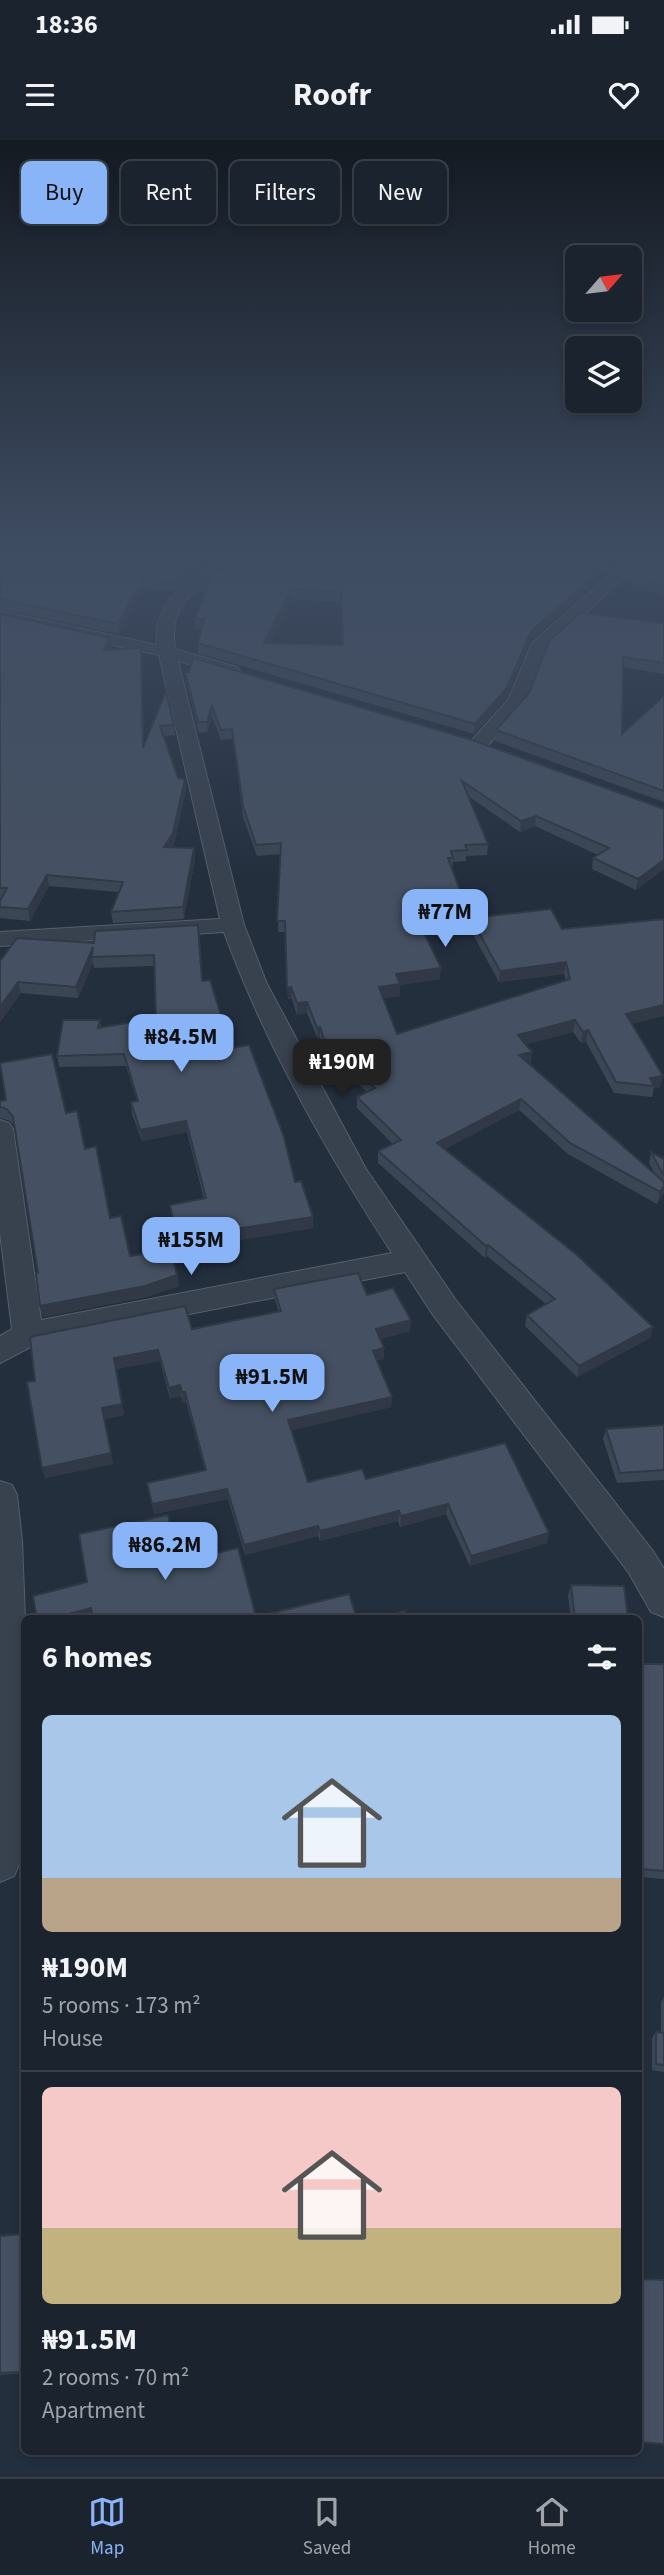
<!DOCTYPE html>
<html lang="en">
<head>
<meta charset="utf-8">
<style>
	body { margin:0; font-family:"Source Sans 3",sans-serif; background:#242b36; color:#f1f3f6; height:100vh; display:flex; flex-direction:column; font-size:26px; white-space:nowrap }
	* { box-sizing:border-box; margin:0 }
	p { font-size:23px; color:#a0a4aa }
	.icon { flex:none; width:38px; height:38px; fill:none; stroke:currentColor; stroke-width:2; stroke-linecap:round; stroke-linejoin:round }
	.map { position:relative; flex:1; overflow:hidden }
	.panel { position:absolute; left:21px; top:1475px; width:621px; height:840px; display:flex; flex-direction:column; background:#1b232e; border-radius:10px; box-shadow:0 4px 10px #0003,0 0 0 2px #39404a }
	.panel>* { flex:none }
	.banner { position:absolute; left:21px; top:21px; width:623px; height:63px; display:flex; gap:14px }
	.needle { width:46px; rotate:62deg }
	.controls { position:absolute; left:565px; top:105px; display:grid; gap:14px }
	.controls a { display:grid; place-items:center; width:77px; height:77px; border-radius:10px; background:#1b232e; box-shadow:0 4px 10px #0003,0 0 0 2px #39404a; font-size:35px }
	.price { position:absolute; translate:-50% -60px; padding:0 16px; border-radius:14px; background:#8ab4f8; color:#111; font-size:23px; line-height:46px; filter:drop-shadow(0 2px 4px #0008) }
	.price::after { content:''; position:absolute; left:50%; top:42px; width:21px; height:16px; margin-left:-10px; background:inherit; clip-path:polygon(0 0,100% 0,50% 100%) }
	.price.selected { background:#222; color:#fff }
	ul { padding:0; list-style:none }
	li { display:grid; align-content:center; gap:14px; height:371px; padding:0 21px }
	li+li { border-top:2px solid #39404a }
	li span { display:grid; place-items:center; height:217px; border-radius:10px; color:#555 }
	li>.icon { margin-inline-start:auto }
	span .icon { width:126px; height:126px; fill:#fffc; stroke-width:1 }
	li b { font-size:30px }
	h2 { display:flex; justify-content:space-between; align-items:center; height:84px; padding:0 21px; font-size:30px }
	.chip { padding:0 24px; border-radius:10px; background:#1b232e; box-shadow:0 4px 10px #0003,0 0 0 2px #39404a; font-size:24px; line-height:63px }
	.chip.selected { background:#8ab4f8; color:#111 }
	.status { display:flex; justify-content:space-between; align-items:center; height:49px; padding:0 35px; background:#1b232e; direction:ltr }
	.status svg { height:19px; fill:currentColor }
	header { display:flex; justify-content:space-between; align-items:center; height:91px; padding:0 21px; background:#1b232e; font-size:32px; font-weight:700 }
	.menu { display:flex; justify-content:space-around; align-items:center; height:98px; border-top:2px solid #39404a; background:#1b232e; font-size:19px; color:#a0a4aa }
	.menu a { display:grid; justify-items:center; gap:4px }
	.menu .selected { color:#8ab4f8 }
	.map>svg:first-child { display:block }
</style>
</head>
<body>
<div class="status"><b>18:36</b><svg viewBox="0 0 49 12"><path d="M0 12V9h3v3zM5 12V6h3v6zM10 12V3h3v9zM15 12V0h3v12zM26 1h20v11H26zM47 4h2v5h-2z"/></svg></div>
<header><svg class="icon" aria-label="menu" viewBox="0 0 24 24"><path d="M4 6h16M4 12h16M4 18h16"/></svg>Roofr<svg class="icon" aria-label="heart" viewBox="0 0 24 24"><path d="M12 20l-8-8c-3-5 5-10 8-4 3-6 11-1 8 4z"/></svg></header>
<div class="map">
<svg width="664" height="2337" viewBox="0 0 664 2337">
	<rect width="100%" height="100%" fill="#242f3e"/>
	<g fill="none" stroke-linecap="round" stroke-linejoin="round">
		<g stroke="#565f6c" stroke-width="2">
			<g id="minor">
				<path d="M 245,411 L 266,411 C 260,417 251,420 243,424 C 203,443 167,459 175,509 L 237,527 L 240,531 L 231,536 L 178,521 L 244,785 L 267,844 L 366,1029 L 455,1159 L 653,1411 L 664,1429 L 664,1477 L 651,1472 L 629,1433 L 433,1175 L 405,1132 L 36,1204 L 0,1223 L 0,1196 L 12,1189 L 0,1093 L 0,980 L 9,983 L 13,989 L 41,1180 L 392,1113 C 328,1015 264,902 224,792 L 0,806 L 0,792 L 220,779 L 159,515 L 0,481 L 0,471 L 157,505 C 151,453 206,429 245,411 Z"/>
				<path d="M 630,411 L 645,411 L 635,428 L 546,509 L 525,562 L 486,608 L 472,608 L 470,604 L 472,600 L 508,560 L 532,503 L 624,422 Z"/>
				<path d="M 0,1341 L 12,1345 L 17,1355 L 22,1401 L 25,1479 L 24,1660 L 20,1722 L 14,1736 L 0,1742 Z"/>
			</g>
		</g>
		<use href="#minor" fill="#38414e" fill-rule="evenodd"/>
	</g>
	<g fill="#3b4654" fill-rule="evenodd">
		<path d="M 0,411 L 239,411 L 197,433 L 175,450 L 144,449 L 119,494 L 0,469 Z"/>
		<path d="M 256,411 L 628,411 L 622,420 L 606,434 L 600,432 L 571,465 L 530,501 L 506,559 L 474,594 L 198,513 L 198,503 L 202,489 L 195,489 L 195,479 L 205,452 L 199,452 L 198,442 ZM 291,459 L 341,462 L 342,505 L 270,503 Z"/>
		<path d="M 664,411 L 664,456 L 624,441 L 626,432 L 639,420 Z"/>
		<path d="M 0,474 L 110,498 L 112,508 L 111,510 L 141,508 L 144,606 L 166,551 L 174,585 L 175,595 L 164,596 L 178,638 L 185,639 L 186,649 L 174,704 L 172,707 L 194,708 L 195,719 L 184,779 L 113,783 L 111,772 L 119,752 L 49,746 L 30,781 L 0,778 L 0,761 L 1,759 L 0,759 Z"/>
		<path d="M 664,483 L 664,534 L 623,527 L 622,594 L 664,556 L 664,662 L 495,601 L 496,590 Z"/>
		<path d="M 185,532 L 664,669 L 664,729 L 636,750 L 592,729 L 593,718 L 598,715 L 535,686 L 520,692 L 468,656 L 488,704 L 487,715 L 466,716 L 466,721 L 453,722 L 452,729 L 468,772 L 467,783 L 421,786 L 440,839 L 400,845 L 400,856 L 383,858 L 397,894 L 566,840 L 564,834 L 499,842 L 470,789 L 471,778 L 562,789 L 632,884 L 663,936 L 660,947 L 654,948 L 652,957 L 614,953 L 586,902 L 581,903 L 573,892 L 526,904 L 531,923 L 528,924 L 655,1034 L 649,1023 L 651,1012 L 664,1019 L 664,1052 L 663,1055 L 657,1064 L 568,1014 L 519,970 L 445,1009 L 650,1198 L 577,1237 L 525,1186 L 527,1175 L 546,1164 L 487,1116 L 485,1118 L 378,1023 L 378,1011 L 393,1004 L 357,968 L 357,957 L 367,952 L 341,928 L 330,930 L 320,899 L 318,899 L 307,873 L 297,875 L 292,859 L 288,859 L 285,792 L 278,792 L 281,714 L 257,716 L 243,677 L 233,599 L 221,600 L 212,577 L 207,592 L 199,593 L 186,542 Z"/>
		<path d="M 198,785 L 202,841 L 231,908 L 295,1042 L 313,1088 L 179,1110 L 170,1065 L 204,1059 L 187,992 L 142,1001 L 132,974 L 131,962 L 137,961 L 126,926 L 59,927 L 57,916 L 100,880 L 101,887 L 156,878 L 154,826 L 94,828 L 93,823 L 78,858 L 21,853 L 0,882 L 0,821 L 94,803 Z"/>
		<path d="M 0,961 L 66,973 L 85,1009 L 110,1078 L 130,1116 L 177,1135 L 179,1146 L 146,1157 L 43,1177 L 40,1166 L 38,1133 L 15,987 L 10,981 L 0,978 Z"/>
		<path d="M 274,1149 L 367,1155 L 410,1191 L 380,1199 L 384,1208 L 384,1219 L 377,1220 L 392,1257 L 391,1267 L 292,1290 L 308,1342 L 366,1339 L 549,1393 L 547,1403 L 470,1426 L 446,1374 L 400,1387 L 398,1381 L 320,1401 L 318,1396 L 245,1415 L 228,1359 L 154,1374 L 147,1343 L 205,1330 L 186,1262 L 183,1263 L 181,1256 L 170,1259 L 160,1221 L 116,1229 L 124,1275 L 104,1279 L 113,1324 L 45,1338 L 42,1328 L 35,1241 L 192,1189 L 279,1172 L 275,1160 Z"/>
		<path d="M 664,1285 L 664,1340 L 617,1343 L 603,1299 L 606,1289 Z"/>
		<path d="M 571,1445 L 628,1479 L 571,1479 L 568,1455 Z"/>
		<path d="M 639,1524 L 664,1524 L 664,1739 L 639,1737 Z"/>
		<path d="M 664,1857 L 664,1932 L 652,1930 L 652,1898 L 656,1892 L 661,1893 L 661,1862 Z"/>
		<path d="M 24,2094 L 24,2233 L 0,2235 L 0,2096 Z"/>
	</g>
	<g fill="#303945">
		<path d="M 220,411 L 239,411 L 197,433 L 175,450 L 174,441 L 196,423 Z"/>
		<path d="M 623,411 L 628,411 L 622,420 L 606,434 L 607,425 Z"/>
		<path d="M 601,423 L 600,432 L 571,465 L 530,501 L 506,559 L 474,594 L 475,584 L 531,491 Z"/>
		<path d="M 143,439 L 144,449 L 119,494 L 118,484 Z"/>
		<path d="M 291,449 L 291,459 L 265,513 L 264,503 Z"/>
		<path d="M 110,498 L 112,508 L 105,520 L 104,510 Z"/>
		<path d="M 141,508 L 142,518 L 144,619 L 143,608 Z"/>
		<path d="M 212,566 L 212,577 L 207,592 L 207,582 Z"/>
		<path d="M 185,639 L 186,649 L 174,704 L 165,718 L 164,707 Z"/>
		<path d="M 536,676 L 535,686 L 520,692 L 521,681 Z"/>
		<path d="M 194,708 L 195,719 L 184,779 L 183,767 Z"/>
		<path d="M 664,720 L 664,729 L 636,750 L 638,739 Z"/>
		<path d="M 47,735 L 49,746 L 30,781 L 28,769 Z"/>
		<path d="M 93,807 L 92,817 L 93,823 L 78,858 L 76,847 Z"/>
		<path d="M 566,822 L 564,834 L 499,842 L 500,831 Z"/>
		<path d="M 441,828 L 440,839 L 400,845 L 400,856 L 379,858 L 379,847 L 396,834 Z"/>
		<path d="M 18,842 L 21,853 L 0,882 L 0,867 Z"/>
		<path d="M 291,847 L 292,859 L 288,859 L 287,848 Z"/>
		<path d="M 307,862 L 307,873 L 297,875 L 297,863 Z"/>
		<path d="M 664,865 L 664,876 L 624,886 L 626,874 Z"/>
		<path d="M 575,880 L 573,892 L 517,907 L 518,895 Z"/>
		<path d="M 320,887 L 320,899 L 318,899 L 317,888 Z"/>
		<path d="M 588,890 L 586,902 L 581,903 L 583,892 Z"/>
		<path d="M 532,912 L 531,923 L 517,927 L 519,915 Z"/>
		<path d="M 341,917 L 341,928 L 330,930 L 330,918 Z"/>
		<path d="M 663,936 L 660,947 L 654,948 L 654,946 L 650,938 Z"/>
		<path d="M 521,959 L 519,970 L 436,1014 L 437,1003 Z"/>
		<path d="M 186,981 L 187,992 L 142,1001 L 140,990 Z"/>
		<path d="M 664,1046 L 663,1055 L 657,1064 L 660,1052 Z"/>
		<path d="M 313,1077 L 313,1088 L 179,1110 L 177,1098 Z"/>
		<path d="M 488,1105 L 487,1116 L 485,1118 L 486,1106 Z"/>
		<path d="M 177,1135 L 179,1146 L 146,1157 L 43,1177 L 40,1166 Z"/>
		<path d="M 411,1180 L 410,1191 L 376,1200 L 376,1189 Z"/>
		<path d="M 653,1187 L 650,1198 L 577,1237 L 579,1226 Z"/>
		<path d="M 384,1208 L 384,1219 L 373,1221 L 373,1211 Z"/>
		<path d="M 158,1210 L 160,1221 L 116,1229 L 114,1218 Z"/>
		<path d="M 180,1245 L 181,1256 L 170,1259 L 169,1248 Z"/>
		<path d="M 182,1252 L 185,1252 L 186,1262 L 183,1263 Z"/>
		<path d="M 392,1257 L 391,1267 L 289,1291 L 288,1280 Z"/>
		<path d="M 122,1264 L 124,1275 L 104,1279 L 113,1324 L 45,1338 L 42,1328 L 102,1268 Z"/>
		<path d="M 227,1349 L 228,1359 L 154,1374 L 152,1364 Z"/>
		<path d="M 448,1364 L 446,1374 L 400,1387 L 401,1376 Z"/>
		<path d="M 399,1371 L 398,1381 L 320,1401 L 320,1391 Z"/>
		<path d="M 318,1386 L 318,1396 L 245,1415 L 244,1405 Z"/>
		<path d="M 549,1393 L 547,1403 L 470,1426 L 471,1416 Z"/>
		<path d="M 91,1468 L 94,1478 L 89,1479 L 50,1479 Z"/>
		<path d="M 24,2178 L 24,2233 L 21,2232 Z"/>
	</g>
	<g fill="#455162" stroke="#303945" stroke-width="2" fill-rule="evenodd">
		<path d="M 0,411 L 220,411 L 196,423 L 174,441 L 143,439 L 118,484 L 0,459 Z"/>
		<path d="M 256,411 L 623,411 L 607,425 L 601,423 L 573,455 L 531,491 L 507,548 L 475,584 L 198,503 L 204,479 L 195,479 L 209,443 L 198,442 ZM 291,449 L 341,452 L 343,505 L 264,503 Z"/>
		<path d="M 644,411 L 664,411 L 664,446 L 626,432 L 639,420 Z"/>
		<path d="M 580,473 L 664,483 L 664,523 L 623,517 L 622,594 L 664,556 L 664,651 L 496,590 L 529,553 L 549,501 Z"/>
		<path d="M 0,474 L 110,498 L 104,510 L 141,508 L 143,608 L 166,551 L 174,585 L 160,586 L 178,638 L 185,639 L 173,693 L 164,707 L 194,708 L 183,767 L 111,772 L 123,742 L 47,735 L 28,769 L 0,767 L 0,761 L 7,748 L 0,748 Z"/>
		<path d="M 193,518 L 472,600 L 664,669 L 664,720 L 638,739 L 593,718 L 609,708 L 536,676 L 521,681 L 462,641 L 488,704 L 465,705 L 467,710 L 451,711 L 453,718 L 448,718 L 468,772 L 416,776 L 441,828 L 396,834 L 400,844 L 379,847 L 397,894 L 570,839 L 566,822 L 500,831 L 471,778 L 551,769 L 562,789 L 664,779 L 664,865 L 626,874 L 663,936 L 650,938 L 654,946 L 616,942 L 588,890 L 583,892 L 575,880 L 518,895 L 532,912 L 519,915 L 664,1042 L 664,1046 L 660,1052 L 570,1003 L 521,959 L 437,1003 L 577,1115 L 653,1187 L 579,1226 L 527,1175 L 555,1159 L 488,1105 L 486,1106 L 378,1011 L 401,1000 L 357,957 L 375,948 L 341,917 L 330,918 L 320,887 L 317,888 L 307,862 L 297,863 L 291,847 L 287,848 L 285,781 L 277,781 L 281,703 L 256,705 L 243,666 L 232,589 L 221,590 L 212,566 L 207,582 L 198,582 L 185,532 L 189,532 Z"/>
		<path d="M 198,785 L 202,841 L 210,840 L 231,908 L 249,905 L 284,997 L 295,1042 L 301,1041 L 313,1077 L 177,1098 L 170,1065 L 206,1058 L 186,981 L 140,990 L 131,962 L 138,961 L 124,914 L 57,916 L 63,880 L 100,880 L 98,888 L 156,878 L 154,815 L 92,817 L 93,807 L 76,847 L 18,842 L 0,867 L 0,821 L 17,798 L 94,803 L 95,791 Z"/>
		<path d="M 52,914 L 66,973 L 77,971 L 85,1009 L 96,1006 L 110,1078 L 121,1076 L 130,1116 L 171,1109 L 177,1135 L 145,1146 L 40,1166 L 36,1133 L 38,1133 L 13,977 L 7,969 L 0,967 L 0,961 L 6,960 L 0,923 Z"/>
		<path d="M 651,1012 L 664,1019 L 664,1036 Z"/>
		<path d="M 358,1133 L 367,1155 L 393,1148 L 411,1180 L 376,1189 L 384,1208 L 373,1211 L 392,1257 L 288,1280 L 308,1342 L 362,1329 L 366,1339 L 505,1303 L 549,1393 L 471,1416 L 448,1364 L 401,1376 L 399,1371 L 320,1391 L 318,1386 L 244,1405 L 227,1349 L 152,1364 L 147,1343 L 206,1330 L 185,1252 L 182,1252 L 180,1245 L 169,1248 L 158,1210 L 114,1218 L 122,1264 L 102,1268 L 111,1313 L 42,1328 L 27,1242 L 35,1241 L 30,1198 L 34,1196 L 185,1166 L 192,1189 L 281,1171 L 274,1149 Z"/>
		<path d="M 664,1285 L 664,1330 L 620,1333 L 606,1289 Z"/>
		<path d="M 168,1375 L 179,1422 L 238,1408 L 256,1477 L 349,1454 L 357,1479 L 93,1479 L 91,1468 L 50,1479 L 37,1479 L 33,1456 L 87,1442 L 79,1394 Z"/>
		<path d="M 571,1445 L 624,1446 L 628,1479 L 575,1479 Z"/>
		<path d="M 405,1471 L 408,1479 L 372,1479 Z"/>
		<path d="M 639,1524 L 664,1524 L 664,1731 L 642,1729 L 639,1681 Z"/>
		<path d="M 656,1892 L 664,1893 L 664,1925 L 656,1924 Z"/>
		<path d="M 24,2094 L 24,2178 L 21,2232 L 0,2233 L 0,2096 Z"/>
		<path d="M 639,2139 L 664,2140 L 664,2304 L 639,2302 Z"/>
	</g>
	<linearGradient id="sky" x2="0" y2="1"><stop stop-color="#141a22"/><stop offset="0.56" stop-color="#3f4d63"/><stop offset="1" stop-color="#3f4d63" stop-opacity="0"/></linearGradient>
	<rect width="664" height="738" fill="url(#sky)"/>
</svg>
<div class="controls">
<a><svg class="needle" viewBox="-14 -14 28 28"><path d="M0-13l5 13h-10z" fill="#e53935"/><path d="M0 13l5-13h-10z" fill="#a0a4aa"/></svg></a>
<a><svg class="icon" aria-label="layers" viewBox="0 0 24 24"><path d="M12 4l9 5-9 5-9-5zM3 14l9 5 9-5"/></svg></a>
</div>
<b class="price" style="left:445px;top:809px">₦77M</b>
<b class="price" style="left:181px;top:934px">₦84.5M</b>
<b class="price selected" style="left:342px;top:959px">₦190M</b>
<b class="price" style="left:191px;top:1137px">₦155M</b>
<b class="price" style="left:272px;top:1274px">₦91.5M</b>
<b class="price" style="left:165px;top:1442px">₦86.2M</b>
<div class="banner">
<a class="chip selected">Buy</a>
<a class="chip">Rent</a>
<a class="chip">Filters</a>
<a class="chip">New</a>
</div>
<section class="panel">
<h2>6 homes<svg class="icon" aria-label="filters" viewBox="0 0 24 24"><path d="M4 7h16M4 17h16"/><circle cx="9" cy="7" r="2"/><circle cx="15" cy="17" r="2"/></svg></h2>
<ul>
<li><span style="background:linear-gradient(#a9c7e8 75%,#b9a48a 0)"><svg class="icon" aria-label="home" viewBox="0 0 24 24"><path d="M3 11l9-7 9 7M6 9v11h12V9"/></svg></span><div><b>₦190M</b><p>5 rooms · 173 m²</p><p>House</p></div></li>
<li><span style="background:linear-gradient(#f6c9c9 65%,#c2b280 0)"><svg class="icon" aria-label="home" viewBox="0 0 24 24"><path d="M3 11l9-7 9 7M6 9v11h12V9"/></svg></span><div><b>₦91.5M</b><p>2 rooms · 70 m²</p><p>Apartment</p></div></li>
</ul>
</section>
</div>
<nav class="menu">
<a class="selected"><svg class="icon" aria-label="map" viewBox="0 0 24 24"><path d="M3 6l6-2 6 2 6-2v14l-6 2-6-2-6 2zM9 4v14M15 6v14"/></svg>Map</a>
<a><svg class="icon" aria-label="saved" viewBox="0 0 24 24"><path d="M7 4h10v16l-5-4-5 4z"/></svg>Saved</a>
<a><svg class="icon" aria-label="home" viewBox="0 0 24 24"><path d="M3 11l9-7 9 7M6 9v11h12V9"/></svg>Home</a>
</nav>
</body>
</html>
